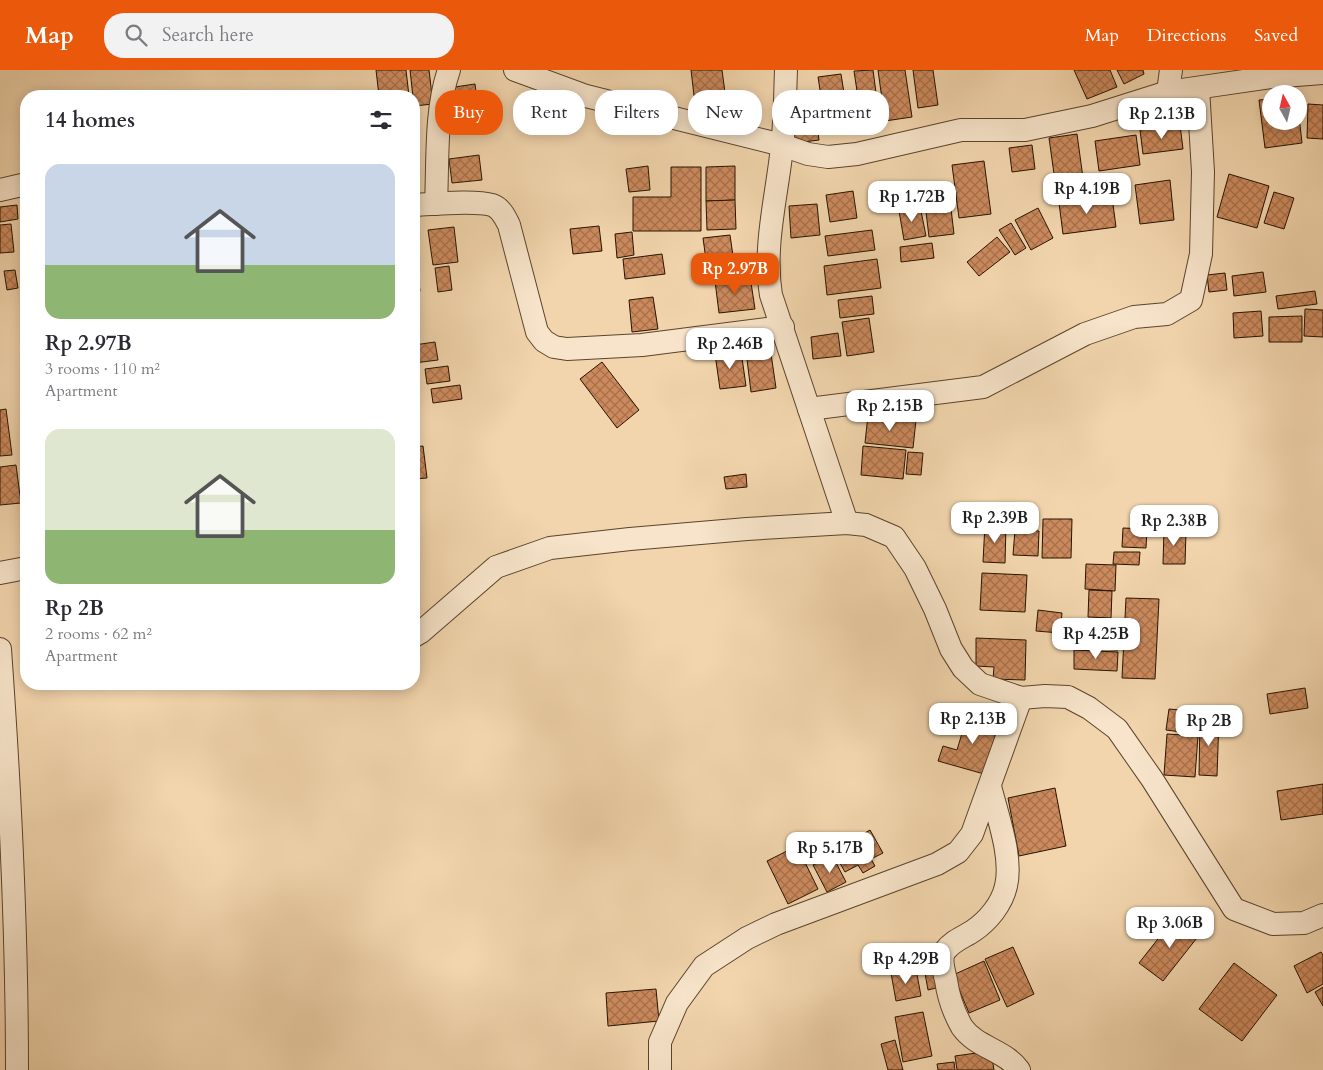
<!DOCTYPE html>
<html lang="en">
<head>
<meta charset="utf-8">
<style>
	body { margin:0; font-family:Cardo,serif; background:#f2f2f3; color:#2b2b33; height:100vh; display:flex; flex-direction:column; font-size:19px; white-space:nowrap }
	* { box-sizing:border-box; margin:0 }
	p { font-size:16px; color:#7c7c81 }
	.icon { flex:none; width:28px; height:28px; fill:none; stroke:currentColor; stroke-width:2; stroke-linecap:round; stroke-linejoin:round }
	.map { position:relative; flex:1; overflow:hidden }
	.panel { position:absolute; left:20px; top:20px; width:400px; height:600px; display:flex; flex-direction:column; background:#fff; border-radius:20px; box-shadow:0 2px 12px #0003 }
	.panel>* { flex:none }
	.hud { position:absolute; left:435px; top:20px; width:475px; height:45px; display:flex; gap:10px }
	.needle { width:32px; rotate:352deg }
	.buttons { position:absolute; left:1262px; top:15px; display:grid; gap:10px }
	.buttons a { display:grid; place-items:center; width:45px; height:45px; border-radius:50%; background:#fff; box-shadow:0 2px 12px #0003; font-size:25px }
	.price { position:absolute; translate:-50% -42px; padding:0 11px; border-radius:10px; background:#fff; color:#222; font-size:16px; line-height:32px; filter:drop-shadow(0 1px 2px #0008) }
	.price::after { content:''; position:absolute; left:50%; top:30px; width:15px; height:11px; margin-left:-8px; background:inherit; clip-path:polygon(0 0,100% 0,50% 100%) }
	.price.selected { background:#ea580c; color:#fff }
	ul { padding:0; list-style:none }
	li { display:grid; align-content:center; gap:10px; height:265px; padding:0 25px }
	li span { display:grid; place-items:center; height:155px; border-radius:15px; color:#555 }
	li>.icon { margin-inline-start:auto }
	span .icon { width:90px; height:90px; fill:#fffc; stroke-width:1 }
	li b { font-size:21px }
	h2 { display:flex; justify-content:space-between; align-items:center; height:60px; padding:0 25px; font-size:21px }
	.pill { padding:0 18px; border-radius:20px; background:#fff; box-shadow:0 2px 12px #0003; font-size:18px; line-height:45px }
	.pill.selected { background:#ea580c; color:#fff }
	header { display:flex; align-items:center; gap:30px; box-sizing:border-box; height:70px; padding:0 25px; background:#ea580c; color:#fff }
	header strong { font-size:24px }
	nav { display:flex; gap:28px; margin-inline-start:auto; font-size:18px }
	.search { width:350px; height:45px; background:#f2f2f3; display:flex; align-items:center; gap:12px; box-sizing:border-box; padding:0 18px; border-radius:20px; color:#7c7c81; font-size:19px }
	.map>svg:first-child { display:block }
</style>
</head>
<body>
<header>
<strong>Map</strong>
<div class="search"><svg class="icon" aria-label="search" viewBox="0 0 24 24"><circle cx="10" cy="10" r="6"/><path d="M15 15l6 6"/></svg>Search here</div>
<nav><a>Map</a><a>Directions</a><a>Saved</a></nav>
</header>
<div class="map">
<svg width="1323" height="1000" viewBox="0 0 1323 1000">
	<defs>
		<pattern id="building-cross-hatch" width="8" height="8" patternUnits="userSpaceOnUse" patternTransform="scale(1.25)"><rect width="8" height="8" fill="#cc8a5d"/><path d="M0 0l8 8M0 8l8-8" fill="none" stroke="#a6704a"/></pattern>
	</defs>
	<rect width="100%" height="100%" fill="#f2d5ad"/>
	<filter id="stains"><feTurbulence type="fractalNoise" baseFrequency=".004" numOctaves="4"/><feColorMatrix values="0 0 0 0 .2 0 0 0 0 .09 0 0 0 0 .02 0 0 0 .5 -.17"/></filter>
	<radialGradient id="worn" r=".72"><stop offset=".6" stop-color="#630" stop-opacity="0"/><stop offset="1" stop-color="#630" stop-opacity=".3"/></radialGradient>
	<g fill="url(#building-cross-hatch)" stroke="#271301">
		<path d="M 376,0 L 406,0 L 409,26 L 379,26 Z"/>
		<path d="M 410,0 L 429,0 L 433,34 L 414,36 Z"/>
		<path d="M 691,0 L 722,0 L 726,30 L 695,34 Z"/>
		<path d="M 873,0 L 878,38 L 860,41 L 854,1 Z"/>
		<path d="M 878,0 L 905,0 L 912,47 L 885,51 Z"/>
		<path d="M 913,0 L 933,0 L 938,35 L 918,38 Z"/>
		<path d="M 1074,0 L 1110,0 L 1117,17 L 1087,29 Z"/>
		<path d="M 1117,0 L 1143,0 L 1144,4 L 1124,14 Z"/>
		<path d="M 841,4 L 846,36 L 823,39 L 818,7 Z"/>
		<path d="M 475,14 L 478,38 L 451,41 L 448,18 Z"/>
		<path d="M 1271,29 L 1271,51 L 1299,51 L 1299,46 L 1302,73 L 1265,78 L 1259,30 Z"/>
		<path d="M 1308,34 L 1323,35 L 1323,69 L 1307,68 Z"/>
		<path d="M 815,41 L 819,70 L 795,73 L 791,44 Z"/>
		<path d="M 1180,55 L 1183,79 L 1143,84 L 1140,60 Z"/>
		<path d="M 1077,64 L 1083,108 L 1055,111 L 1049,68 Z"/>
		<path d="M 1136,65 L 1140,95 L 1099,101 L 1095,71 Z"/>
		<path d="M 1032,75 L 1035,99 L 1012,102 L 1009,78 Z"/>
		<path d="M 479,85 L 482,110 L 452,113 L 449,89 Z"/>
		<path d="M 984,91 L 991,144 L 959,148 L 952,95 Z"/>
		<path d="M 648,96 L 650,120 L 629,122 L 626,99 Z"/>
		<path d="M 735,96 L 735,130 L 706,131 L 706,97 Z"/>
		<path d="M 671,97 L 701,97 L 701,161 L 633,161 L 633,127 L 671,127 Z"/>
		<path d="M 1229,104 L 1269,116 L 1257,158 L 1217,147 Z"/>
		<path d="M 1170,110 L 1174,150 L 1140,154 L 1135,115 Z"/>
		<path d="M 853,121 L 857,148 L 830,152 L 826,125 Z"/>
		<path d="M 949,122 L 954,164 L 929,167 L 924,125 Z"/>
		<path d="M 1274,122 L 1294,128 L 1284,159 L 1264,153 Z"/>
		<path d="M 1112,127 L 1116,157 L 1063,164 L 1059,133 Z"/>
		<path d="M 735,130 L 736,159 L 707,160 L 706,131 Z"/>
		<path d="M 817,134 L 820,165 L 791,168 L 789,136 Z"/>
		<path d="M 17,135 L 18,149 L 0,152 L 0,137 Z"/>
		<path d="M 920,136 L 926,166 L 904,170 L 899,141 Z"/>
		<path d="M 1038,138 L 1053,168 L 1031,180 L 1015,150 Z"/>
		<path d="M 22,149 L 26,149 L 26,182 Z"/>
		<path d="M 1011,153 L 1026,178 L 1015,185 L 999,160 Z"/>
		<path d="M 11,154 L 14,182 L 0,183 L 0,155 Z"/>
		<path d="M 599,156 L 602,181 L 573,184 L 570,159 Z"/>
		<path d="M 454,157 L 458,192 L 433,195 L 428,160 Z"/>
		<path d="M 872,160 L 875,180 L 828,186 L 825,166 Z"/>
		<path d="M 632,162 L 634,185 L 617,188 L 615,164 Z"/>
		<path d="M 730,165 L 734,193 L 707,197 L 703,168 Z"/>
		<path d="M 997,167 L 1010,182 L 979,206 L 967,192 Z"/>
		<path d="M 932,173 L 934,188 L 901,192 L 900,177 Z"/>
		<path d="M 662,184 L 665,204 L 625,209 L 623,189 Z"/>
		<path d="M 877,189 L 881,218 L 827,225 L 824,196 Z"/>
		<path d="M 414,190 L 416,190 L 420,221 L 414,222 Z"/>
		<path d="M 449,196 L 452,220 L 438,222 L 435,198 Z"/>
		<path d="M 15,200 L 18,218 L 7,220 L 4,201 Z"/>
		<path d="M 1263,202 L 1266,222 L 1234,226 L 1232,206 Z"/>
		<path d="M 1225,203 L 1227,220 L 1209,222 L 1207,205 Z"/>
		<path d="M 750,206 L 755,239 L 719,243 L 715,211 Z"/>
		<path d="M 1315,221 L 1317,234 L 1278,239 L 1276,226 Z"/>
		<path d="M 872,226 L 874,244 L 840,248 L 838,230 Z"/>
		<path d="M 653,227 L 658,259 L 632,262 L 629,230 Z"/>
		<path d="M 1305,239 L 1323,240 L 1323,267 L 1304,266 Z"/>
		<path d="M 1261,241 L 1263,266 L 1234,268 L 1233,243 Z"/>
		<path d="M 1302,246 L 1302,272 L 1269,272 L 1269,247 Z"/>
		<path d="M 869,248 L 874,282 L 847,286 L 842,252 Z"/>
		<path d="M 838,263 L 841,286 L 813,289 L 811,267 Z"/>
		<path d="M 769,270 L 776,318 L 751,322 L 745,273 Z"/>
		<path d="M 435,272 L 438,290 L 414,293 L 414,275 Z"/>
		<path d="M 741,281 L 746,316 L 720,319 L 715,284 Z"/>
		<path d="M 602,292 L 639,340 L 617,358 L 580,309 Z"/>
		<path d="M 448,296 L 450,311 L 427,314 L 425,299 Z"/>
		<path d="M 460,315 L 462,329 L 433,333 L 431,319 Z"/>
		<path d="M 6,339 L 12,385 L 0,386 L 0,340 Z"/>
		<path d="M 868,345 L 916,350 L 913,378 L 865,373 Z"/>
		<path d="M 423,376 L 427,408 L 414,409 L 414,377 Z"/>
		<path d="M 863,376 L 906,380 L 903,409 L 861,405 Z"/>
		<path d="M 908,382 L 923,383 L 921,405 L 906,404 Z"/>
		<path d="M 16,395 L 21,433 L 0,435 L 0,397 Z"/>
		<path d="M 746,404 L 747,417 L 726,419 L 724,407 Z"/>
		<path d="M 1043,449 L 1072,449 L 1071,488 L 1042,488 Z"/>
		<path d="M 985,454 L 1006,455 L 1005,493 L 983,492 Z"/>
		<path d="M 1123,458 L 1147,459 L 1146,478 L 1122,477 Z"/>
		<path d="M 1015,460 L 1039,461 L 1038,486 L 1013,485 Z"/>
		<path d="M 1164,460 L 1186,461 L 1185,494 L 1163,494 Z"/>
		<path d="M 1114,482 L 1140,482 L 1139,495 L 1113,494 Z"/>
		<path d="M 1086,494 L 1116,495 L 1115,521 L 1085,519 Z"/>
		<path d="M 982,503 L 1027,505 L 1025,542 L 980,540 Z"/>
		<path d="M 1089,520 L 1112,521 L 1111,548 L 1088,547 Z"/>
		<path d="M 1126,528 L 1159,529 L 1155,609 L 1122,608 Z"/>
		<path d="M 1038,540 L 1062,543 L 1060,563 L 1036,561 Z"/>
		<path d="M 1079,549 L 1119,550 L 1118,580 L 1078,578 Z"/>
		<path d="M 976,568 L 1026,570 L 1025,610 L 993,609 L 994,597 L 976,596 Z"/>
		<path d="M 1074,580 L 1118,582 L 1117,601 L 1074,599 Z"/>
		<path d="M 1305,618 L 1308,638 L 1270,644 L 1267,624 Z"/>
		<path d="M 1169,639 L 1200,642 L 1197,664 L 1166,660 Z"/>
		<path d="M 968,643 L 999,652 L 984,704 L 938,691 L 943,676 L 957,680 Z"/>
		<path d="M 1200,649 L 1219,649 L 1217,706 L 1199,705 Z"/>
		<path d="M 1167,664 L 1198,666 L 1195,707 L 1164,705 Z"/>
		<path d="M 1323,714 L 1323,744 L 1281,750 L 1277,721 Z"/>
		<path d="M 1055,718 L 1066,776 L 1019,786 L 1008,728 Z"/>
		<path d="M 870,760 L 883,783 L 871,789 L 875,796 L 863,803 L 858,795 L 845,802 L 833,781 Z"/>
		<path d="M 797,776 L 818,819 L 788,834 L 767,791 Z"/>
		<path d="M 832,785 L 846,812 L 827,822 L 813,795 Z"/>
		<path d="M 1176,846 L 1200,864 L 1163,911 L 1139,893 Z"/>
		<path d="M 1013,877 L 1034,924 L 1007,937 L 985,889 Z"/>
		<path d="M 1321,882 L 1323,885 L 1323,914 L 1307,923 L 1294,896 Z"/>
		<path d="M 938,889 L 944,916 L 928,920 L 923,892 Z"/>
		<path d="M 984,891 L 1000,930 L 969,943 L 953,905 Z"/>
		<path d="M 1234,893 L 1277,925 L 1242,971 L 1199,939 Z"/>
		<path d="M 916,899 L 921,926 L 896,931 L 891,903 Z"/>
		<path d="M 1323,917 L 1323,936 L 1315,922 Z"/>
		<path d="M 656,919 L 659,951 L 608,956 L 606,923 Z"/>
		<path d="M 923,942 L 932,986 L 903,992 L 895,947 Z"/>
		<path d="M 895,970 L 903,1000 L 888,1000 L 881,974 Z"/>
		<path d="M 991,981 L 994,1000 L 957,1000 L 955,986 Z"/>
		<path d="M 954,992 L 955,1000 L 938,1000 L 937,994 Z"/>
	</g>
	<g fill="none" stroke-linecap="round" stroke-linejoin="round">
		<g stroke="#5a442c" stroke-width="24">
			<g id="minor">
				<path d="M 515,0 L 586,26 L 782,75 L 808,84 L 828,87 L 857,84 L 961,60 L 1025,60 L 1092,46 L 1168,22 L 1271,7 L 1323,3"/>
				<path d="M 786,0 C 785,25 785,51 782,77 C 777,126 763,176 771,225 L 847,453"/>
				<path d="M 1168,22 L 1171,0"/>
				<path d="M 0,120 L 26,114"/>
				<path d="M 436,134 C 438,93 435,39 449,0"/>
				<path d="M 414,135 C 433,134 475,130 492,135 C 501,138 505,147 509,155 L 537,262 L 544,271 L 554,277 L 567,279 L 642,275 L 783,257"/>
				<path d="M 809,339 L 983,317 L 1085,264 L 1134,247 L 1167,244 L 1191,230 L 1201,184 L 1203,102 L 1198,18"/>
				<path d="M 0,503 L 26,498"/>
				<path d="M 414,566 L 421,562 L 496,497 L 550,478 L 630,469 L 747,459 L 847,453 L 866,455 L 894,467 L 915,498 L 935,539 L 951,579 L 963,598 L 980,614 L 1021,628 L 1045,626 L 1068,627 L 1089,638 L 1117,659 L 1152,709 L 1234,839 L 1273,854 L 1304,853 L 1323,845"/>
				<path d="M 0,579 C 10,719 17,859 17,1000"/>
				<path d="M 990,716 C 997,745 1013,787 1006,816 C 1002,834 988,851 973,861 C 964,867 952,871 945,881 C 940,888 944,902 946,910 C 948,925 954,943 962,957 C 973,973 993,978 1008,989 C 1012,992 1016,996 1019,1000"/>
				<path d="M 660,1000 L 660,972 L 677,933 L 704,896 L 747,868 L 776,854 L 937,794 L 958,782 L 972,764 L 1021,628"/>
			</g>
		</g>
		<use href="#minor" stroke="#f7e4ca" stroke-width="22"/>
	</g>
	<rect width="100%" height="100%" filter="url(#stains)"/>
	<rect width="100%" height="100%" fill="url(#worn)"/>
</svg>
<div class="buttons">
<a><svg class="needle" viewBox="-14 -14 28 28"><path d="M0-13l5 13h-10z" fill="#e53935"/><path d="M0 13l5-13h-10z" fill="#7c7c81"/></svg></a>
</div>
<b class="price" style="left:1162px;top:70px">Rp 2.13B</b>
<b class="price" style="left:1087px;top:145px">Rp 4.19B</b>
<b class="price" style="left:912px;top:153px">Rp 1.72B</b>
<b class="price selected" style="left:735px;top:225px">Rp 2.97B</b>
<b class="price" style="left:730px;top:300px">Rp 2.46B</b>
<b class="price" style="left:890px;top:362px">Rp 2.15B</b>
<b class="price" style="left:995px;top:474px">Rp 2.39B</b>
<b class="price" style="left:1174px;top:477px">Rp 2.38B</b>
<b class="price" style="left:1096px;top:590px">Rp 4.25B</b>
<b class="price" style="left:973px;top:675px">Rp 2.13B</b>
<b class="price" style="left:1209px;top:677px">Rp 2B</b>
<b class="price" style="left:830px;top:804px">Rp 5.17B</b>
<b class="price" style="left:1170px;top:879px">Rp 3.06B</b>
<b class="price" style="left:906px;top:915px">Rp 4.29B</b>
<div class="hud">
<a class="pill selected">Buy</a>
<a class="pill">Rent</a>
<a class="pill">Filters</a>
<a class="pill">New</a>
<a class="pill">Apartment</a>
</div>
<section class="panel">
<h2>14 homes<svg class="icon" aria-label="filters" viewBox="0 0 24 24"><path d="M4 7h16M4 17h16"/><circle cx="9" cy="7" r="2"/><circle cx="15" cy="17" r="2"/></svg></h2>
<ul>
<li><span style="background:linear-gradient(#c9d6e8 65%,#8fb573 0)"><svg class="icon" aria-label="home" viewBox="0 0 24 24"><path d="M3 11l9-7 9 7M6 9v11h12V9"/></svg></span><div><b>Rp 2.97B</b><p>3 rooms · 110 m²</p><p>Apartment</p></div></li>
<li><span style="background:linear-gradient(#dfe7d0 65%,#8fb573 0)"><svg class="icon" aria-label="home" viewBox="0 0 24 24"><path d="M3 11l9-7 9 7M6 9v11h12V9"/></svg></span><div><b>Rp 2B</b><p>2 rooms · 62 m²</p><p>Apartment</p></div></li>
</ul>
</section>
</div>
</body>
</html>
